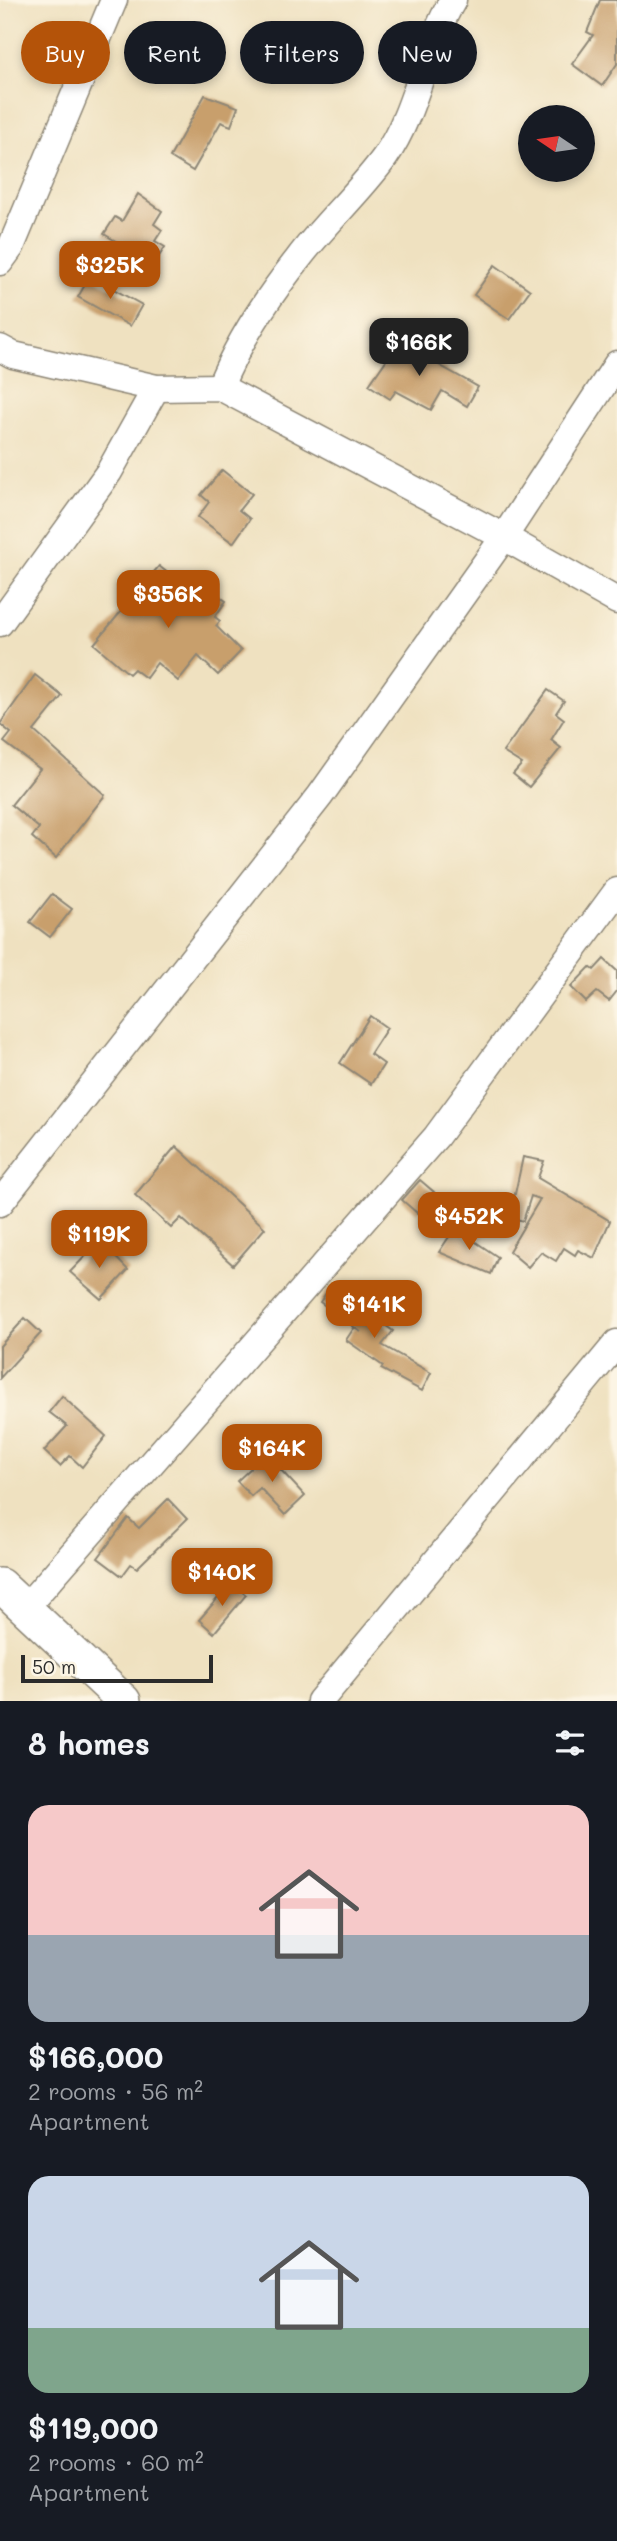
<!DOCTYPE html>
<html lang="en">
<head>
<meta charset="utf-8">
<style>
	body { margin:0; font-family:Mali,sans-serif; background:#20242c; color:#f1f3f6; height:100vh; display:flex; flex-direction:column; font-size:26px; white-space:nowrap }
	* { box-sizing:border-box; margin:0 }
	p { font-size:23px; color:#9ea1a6 }
	.icon { flex:none; width:38px; height:38px; fill:none; stroke:currentColor; stroke-width:2; stroke-linecap:round; stroke-linejoin:round }
	.map { position:relative; height:1701px; overflow:hidden }
	.drawer { display:flex; flex-direction:column; background:#171b24; flex:1 }
	.drawer>* { flex:none }
	.banner { position:absolute; left:21px; top:21px; width:576px; height:63px; display:flex; gap:14px }
	.needle { width:46px; rotate:283deg }
	.controls { position:absolute; left:518px; top:105px; display:grid; gap:14px }
	.controls a { display:grid; place-items:center; width:77px; height:77px; border-radius:50%; background:#171b24; box-shadow:0 4px 10px #0003; font-size:35px }
	.scale { position:absolute; left:21px; bottom:18px; width:192px; box-sizing:border-box; padding-left:7px; border:4px solid #2b2b2b; border-top:0; font-size:19px; line-height:24px; white-space:nowrap; color:#2b2b2b; -webkit-text-stroke:5px #fcf5e5; paint-order:stroke }
	.price { position:absolute; translate:-50% -60px; padding:0 16px; border-radius:14px; background:#b45309; color:#fff; font-size:23px; line-height:46px; filter:drop-shadow(0 2px 4px #0008) }
	.price::after { content:''; position:absolute; left:50%; top:42px; width:21px; height:16px; margin-left:-10px; background:inherit; clip-path:polygon(0 0,100% 0,50% 100%) }
	.price.selected { background:#222; color:#fff }
	ul { padding:0; list-style:none }
	li { display:grid; align-content:center; gap:14px; height:371px; padding:0 28px }
	li span { display:grid; place-items:center; height:217px; border-radius:21px; color:#555 }
	li>.icon { margin-inline-start:auto }
	span .icon { width:126px; height:126px; fill:#fffc; stroke-width:1 }
	li b { font-size:30px }
	h2 { display:flex; justify-content:space-between; align-items:center; height:84px; padding:0 28px; font-size:30px }
	.tag { padding:0 24px; border-radius:32px; background:#171b24; box-shadow:0 4px 10px #0003; font-size:24px; line-height:63px }
	.tag.selected { background:#b45309; color:#fff }
	.map>svg:first-child { display:block }
</style>
</head>
<body>
<div class="map">
<svg width="617" height="1701" viewBox="0 0 617 1701">
	<rect width="100%" height="100%" fill="#fcf5e5"/>
	<filter id="ink" filterUnits="userSpaceOnUse"><feTurbulence type="fractalNoise" baseFrequency=".0143" numOctaves="2"/><feDisplacementMap in="SourceGraphic" scale="14" xChannelSelector="R" yChannelSelector="G"/><feConvolveMatrix kernelMatrix="1 2 1 2 8 2 1 2 1" color-interpolation-filters="sRGB"/></filter>
	<filter id="wash" filterUnits="userSpaceOnUse"><feTurbulence type="fractalNoise" baseFrequency=".00686" numOctaves="4" result="noise"/><feDisplacementMap in="SourceGraphic" scale="28" xChannelSelector="R" yChannelSelector="G"/><feGaussianBlur stdDeviation="1.57" result="paint"/><feColorMatrix in="noise" values="0 0 0 0 0 0 0 0 0 0 0 0 0 0 0 0 0 1.4 0 .05"/><feComposite in="paint" operator="in"/></filter>
	<g filter="url(#wash)">
		<rect width="100%" height="100%" fill="#efe1c0"/>
		<g id="blocks">
			<g fill="#c89f6c">
				<path d="M 600,0 L 617,0 L 617,64 L 602,86 L 572,64 L 593,35 L 587,32 Z"/>
				<path d="M 205,95 L 238,107 L 231,126 L 221,122 L 193,171 L 170,157 Z"/>
				<path d="M 138,194 L 162,211 L 154,224 L 162,230 L 155,241 L 165,247 L 154,264 L 104,234 L 115,217 L 122,221 Z"/>
				<path d="M 495,265 L 530,290 L 509,319 L 474,295 Z"/>
				<path d="M 90,276 L 142,305 L 130,326 L 78,297 Z"/>
				<path d="M 403,336 L 424,351 L 421,355 L 478,387 L 467,406 L 442,391 L 431,410 L 396,391 L 390,399 L 369,385 Z"/>
				<path d="M 222,470 L 252,494 L 239,510 L 250,519 L 233,543 L 198,517 L 209,502 L 201,495 Z"/>
				<path d="M 159,566 L 193,593 L 200,583 L 226,601 L 215,617 L 220,621 L 216,626 L 241,651 L 218,675 L 198,656 L 178,681 L 157,663 L 146,678 L 134,669 L 129,674 L 94,644 Z"/>
				<path d="M 35,675 L 62,696 L 34,731 L 105,795 L 56,858 L 32,837 L 39,828 L 11,805 L 40,769 L 4,742 L 11,733 L 0,724 Z"/>
				<path d="M 548,690 L 564,701 L 556,713 L 564,719 L 551,740 L 561,748 L 529,787 L 513,774 L 522,764 L 503,752 Z"/>
				<path d="M 52,894 L 72,909 L 50,937 L 30,922 Z"/>
				<path d="M 604,959 L 617,971 L 617,991 L 609,1001 L 597,992 L 586,1002 L 571,987 L 590,967 L 594,970 Z"/>
				<path d="M 370,1016 L 387,1028 L 370,1054 L 384,1064 L 371,1084 L 340,1063 Z"/>
				<path d="M 176,1146 L 265,1228 L 233,1265 L 181,1218 L 171,1228 L 135,1195 Z"/>
				<path d="M 523,1157 L 544,1161 L 538,1178 L 610,1221 L 594,1258 L 578,1250 L 575,1255 L 564,1248 L 556,1261 L 541,1252 L 528,1267 L 509,1251 L 540,1199 L 531,1196 L 523,1221 L 510,1217 Z"/>
				<path d="M 420,1180 L 434,1192 L 417,1213 L 402,1200 Z"/>
				<path d="M 455,1228 L 498,1257 L 491,1274 L 439,1252 Z"/>
				<path d="M 100,1241 L 128,1270 L 101,1299 L 70,1272 Z"/>
				<path d="M 331,1286 L 393,1331 L 382,1345 L 431,1373 L 422,1391 L 381,1369 L 383,1366 L 346,1340 L 354,1328 L 361,1332 L 320,1302 Z"/>
				<path d="M 25,1318 L 41,1333 L 0,1378 L 0,1346 Z"/>
				<path d="M 62,1396 L 106,1436 L 82,1467 L 70,1456 L 60,1466 L 44,1451 L 67,1426 L 49,1412 Z"/>
				<path d="M 266,1454 L 305,1496 L 285,1515 L 260,1488 L 251,1496 L 237,1481 Z"/>
				<path d="M 168,1499 L 187,1519 L 137,1568 L 131,1564 L 122,1576 L 98,1558 L 128,1518 L 139,1528 Z"/>
				<path d="M 231,1583 L 246,1595 L 214,1633 L 199,1620 Z"/>
			</g>
		</g>
	</g>
	<g filter="url(#ink)">
		<use href="#blocks" fill-opacity="0" stroke="#8d8676" stroke-width="2"/>
		<g fill="none" stroke-linecap="round" stroke-linejoin="round">
			<g stroke="#8d8676" stroke-width="29">
				<g id="minor">
					<path d="M 0,262 L 11,247 L 114,0"/>
					<path d="M 0,348 L 13,355 L 156,388 L 220,387 L 504,537 L 617,601"/>
					<path d="M 220,387 C 238,342 268,297 298,259 C 325,223 359,193 385,157 C 418,109 423,50 453,0"/>
					<path d="M 0,623 L 109,472 L 156,388"/>
					<path d="M 0,1203 L 320,796 L 504,537 L 617,364"/>
					<path d="M 25,1608 L 436,1137 L 617,891"/>
					<path d="M 320,1701 L 617,1343"/>
				</g>
			</g>
			<g stroke="#8d8676" stroke-width="36">
				<path id="tertiary" d="M 0,1585 L 124,1701"/>
			</g>
			<use href="#minor" stroke="#fff" stroke-width="26"/>
			<use href="#tertiary" stroke="#fff" stroke-width="33"/>
		</g>
	</g>
</svg>
<div class="controls">
<a><svg class="needle" viewBox="-14 -14 28 28"><path d="M0-13l5 13h-10z" fill="#e53935"/><path d="M0 13l5-13h-10z" fill="#9ea1a6"/></svg></a>
</div>
<div class="scale">50 m</div>
<b class="price" style="left:110px;top:301px">$325K</b>
<b class="price selected" style="left:419px;top:378px">$166K</b>
<b class="price" style="left:168px;top:630px">$356K</b>
<b class="price" style="left:469px;top:1252px">$452K</b>
<b class="price" style="left:99px;top:1270px">$119K</b>
<b class="price" style="left:374px;top:1340px">$141K</b>
<b class="price" style="left:272px;top:1484px">$164K</b>
<b class="price" style="left:222px;top:1608px">$140K</b>
<div class="banner">
<a class="tag selected">Buy</a>
<a class="tag">Rent</a>
<a class="tag">Filters</a>
<a class="tag">New</a>
</div>
</div>
<section class="drawer">
<h2>8 homes<svg class="icon" aria-label="filters" viewBox="0 0 24 24"><path d="M4 7h16M4 17h16"/><circle cx="9" cy="7" r="2"/><circle cx="15" cy="17" r="2"/></svg></h2>
<ul>
<li><span style="background:linear-gradient(#f6c9c9 60%,#9aa5b1 0)"><svg class="icon" aria-label="home" viewBox="0 0 24 24"><path d="M3 11l9-7 9 7M6 9v11h12V9"/></svg></span><div><b>$166,000</b><p>2 rooms · 56 m²</p><p>Apartment</p></div></li>
<li><span style="background:linear-gradient(#c9d6e8 70%,#7fa58c 0)"><svg class="icon" aria-label="home" viewBox="0 0 24 24"><path d="M3 11l9-7 9 7M6 9v11h12V9"/></svg></span><div><b>$119,000</b><p>2 rooms · 60 m²</p><p>Apartment</p></div></li>
</ul>
</section>
</body>
</html>
